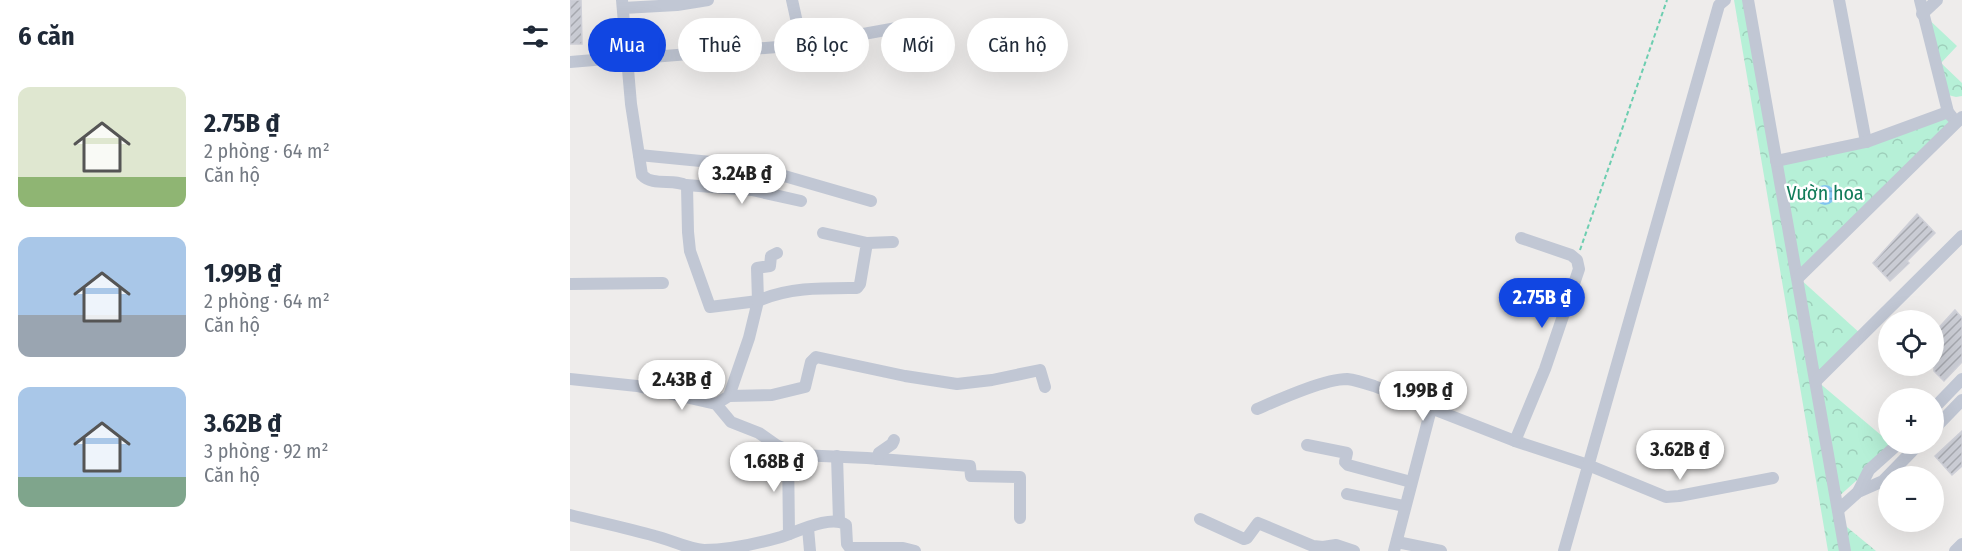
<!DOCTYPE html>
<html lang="vi">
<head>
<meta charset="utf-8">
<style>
	body { margin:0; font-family:"Fira Sans Condensed",sans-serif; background:#f6f6f7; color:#1f2937; height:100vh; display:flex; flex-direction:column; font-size:22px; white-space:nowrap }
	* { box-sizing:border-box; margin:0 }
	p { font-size:20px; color:#747a83 }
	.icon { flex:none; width:33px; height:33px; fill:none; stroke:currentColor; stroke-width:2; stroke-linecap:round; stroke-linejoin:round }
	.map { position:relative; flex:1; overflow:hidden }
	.side { display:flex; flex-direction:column; background:#fff; width:570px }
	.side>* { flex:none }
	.banner { position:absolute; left:18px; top:18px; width:570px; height:54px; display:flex; gap:12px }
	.fabs { position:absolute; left:1308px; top:310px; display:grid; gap:12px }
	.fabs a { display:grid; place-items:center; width:66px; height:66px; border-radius:50%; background:#fff; box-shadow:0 6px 24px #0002; font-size:30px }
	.price { position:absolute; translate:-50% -51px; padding:0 14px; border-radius:21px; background:#fff; color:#222; font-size:20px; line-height:39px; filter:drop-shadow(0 2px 3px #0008) }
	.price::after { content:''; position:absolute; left:50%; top:36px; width:18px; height:14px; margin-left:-9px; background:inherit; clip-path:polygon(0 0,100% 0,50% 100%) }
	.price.current { background:#1146e2; color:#fff }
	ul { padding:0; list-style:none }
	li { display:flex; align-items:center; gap:18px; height:150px; padding:0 18px }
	li span { display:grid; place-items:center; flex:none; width:168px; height:120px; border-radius:12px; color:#555 }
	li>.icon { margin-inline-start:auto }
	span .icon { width:72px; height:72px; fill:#fffc; stroke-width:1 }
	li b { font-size:26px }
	h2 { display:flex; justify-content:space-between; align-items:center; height:72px; padding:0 18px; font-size:26px }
	.chip { padding:0 21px; border-radius:27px; background:#fff; box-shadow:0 6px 24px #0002; font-size:21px; line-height:54px }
	.chip.current { background:#1146e2; color:#fff }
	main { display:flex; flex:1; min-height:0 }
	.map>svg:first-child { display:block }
</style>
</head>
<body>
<main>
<section class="side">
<h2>6 căn<svg class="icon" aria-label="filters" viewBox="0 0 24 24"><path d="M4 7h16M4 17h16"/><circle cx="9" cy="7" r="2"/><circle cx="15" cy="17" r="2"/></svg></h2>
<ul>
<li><span style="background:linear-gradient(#dfe7d0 75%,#8fb573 0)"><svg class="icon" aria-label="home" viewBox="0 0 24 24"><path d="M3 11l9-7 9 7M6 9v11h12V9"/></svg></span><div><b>2.75B ₫</b><p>2 phòng · 64 m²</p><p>Căn hộ</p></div></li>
<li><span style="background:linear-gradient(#a9c7e8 65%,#9aa5b1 0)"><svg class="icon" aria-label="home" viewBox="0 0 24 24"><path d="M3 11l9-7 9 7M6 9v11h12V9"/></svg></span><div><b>1.99B ₫</b><p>2 phòng · 64 m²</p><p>Căn hộ</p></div></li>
<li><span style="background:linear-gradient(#a9c7e8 75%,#7fa58c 0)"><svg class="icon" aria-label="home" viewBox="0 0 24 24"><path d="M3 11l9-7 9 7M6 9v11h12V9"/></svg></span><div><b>3.62B ₫</b><p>3 phòng · 92 m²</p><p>Căn hộ</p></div></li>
</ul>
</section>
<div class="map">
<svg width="1392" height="551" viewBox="0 0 1392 551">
	<defs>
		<pattern id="forest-crowns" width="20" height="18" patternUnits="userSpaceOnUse" patternTransform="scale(1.5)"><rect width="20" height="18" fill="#b6f0d7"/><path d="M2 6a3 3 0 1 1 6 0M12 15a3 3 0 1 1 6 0" fill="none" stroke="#9ecfbb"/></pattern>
		<pattern id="water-rules" width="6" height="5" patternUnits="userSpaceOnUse" patternTransform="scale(1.5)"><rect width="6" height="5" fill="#81c4ef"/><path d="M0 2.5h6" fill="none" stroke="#6ba1c5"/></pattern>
		<pattern id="building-hatch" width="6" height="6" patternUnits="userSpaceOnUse" patternTransform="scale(1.5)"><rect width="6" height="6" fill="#caccd4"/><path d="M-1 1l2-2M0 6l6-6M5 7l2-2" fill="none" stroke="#a6a8af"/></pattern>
	</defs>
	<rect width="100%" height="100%" fill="#eeeceb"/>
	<g fill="url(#forest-crowns)">
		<path d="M 1164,0 L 1177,0 L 1206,161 L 1378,113 L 1387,123 L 1228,278 L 1274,551 L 1258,551 Z"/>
		<path d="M 1353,14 L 1387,46 L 1371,63 L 1392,83 L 1392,96 L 1386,97 L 1374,94 Z"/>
		<path d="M 1229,278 L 1292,335 L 1246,380 Z"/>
		<path d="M 1247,381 L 1318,441 L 1318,444 L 1325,446 L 1267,498 Z"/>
		<path d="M 1272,523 L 1306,551 L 1277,551 Z"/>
	</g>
	<circle fill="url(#water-rules)" cx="1255" cy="195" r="10"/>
	<g fill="url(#building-hatch)" stroke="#cfd0d8" stroke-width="1.5">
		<path d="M 0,0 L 11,0 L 12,44 L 0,44 Z"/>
		<path d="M 1347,214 L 1365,233 L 1337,261 L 1339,263 L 1320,281 L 1303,263 Z"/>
		<path d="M 1385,310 L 1392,318 L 1392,362 L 1374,381 L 1364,371 L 1364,333 Z"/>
		<path d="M 1392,431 L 1392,466 L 1382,475 L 1365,456 Z"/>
	</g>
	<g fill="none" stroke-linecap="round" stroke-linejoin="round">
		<path stroke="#6dceb0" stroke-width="2" stroke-dasharray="4.5 3" stroke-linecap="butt" d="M 1010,250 L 1097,0"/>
		<g stroke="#c1c7d4" stroke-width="12">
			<path d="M 52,0 L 61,104 L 72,175 C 83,187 104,178 117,186 L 118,232 L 120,251 L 140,307 L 188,301 L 179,338 L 159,396 L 146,404"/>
			<path d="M 222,0 L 232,45"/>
			<path d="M 1178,0 L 1275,551"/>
			<path d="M 1269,0 L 1296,142"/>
			<path d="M 1350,0 L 1378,112 L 1382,117"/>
			<path d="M 53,8 L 107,5 L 138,0"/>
			<path d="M 1352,14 L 1367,0"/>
			<path d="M 57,59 L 232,45 L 349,24"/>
			<path d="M 0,62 L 36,59"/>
			<path d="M 69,155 L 141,162 L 204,173 L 301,201"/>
			<path d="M 1206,161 L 1296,142 L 1378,112"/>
			<path d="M 116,185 L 182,190 L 231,201"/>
			<path d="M 297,243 L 323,242"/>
			<path d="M 207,253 L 201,256 L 200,266 L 187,268 L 188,301 C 219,287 254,288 287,288 L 290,284 L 297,243 L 253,233"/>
			<path d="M 1228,278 L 1392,117"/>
			<path d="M 0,284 L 93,283"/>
			<path d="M 0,379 L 67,386 L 146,404 L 161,422 L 189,433 L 206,445 L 229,455 L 297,458 L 400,466 L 401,476 L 450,477 L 450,518"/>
			<path d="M 1246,381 L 1392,236"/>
			<path d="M 159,396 L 202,395 L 235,387 L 241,362 L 246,357 L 335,376 L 387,384 L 422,380 L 470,370 L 475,387"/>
			<path d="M 1364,408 L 1392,379"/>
			<path d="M 687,409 C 708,400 754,379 777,379 C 786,380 795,383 804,386 L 945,441 L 1018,465 L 1096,497 L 1109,496 L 1203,478"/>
			<path d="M 1364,429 L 1392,400"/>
			<path d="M 945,441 L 975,369 L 1009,269 L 1007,260 L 1001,255 L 951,238"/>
			<path d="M 737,445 L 777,453 L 775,462 L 778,465 L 841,482"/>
			<path d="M 218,451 L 219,534"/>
			<path d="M 267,456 L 269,521"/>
			<path d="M 307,459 L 309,453 L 322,444 L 324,440"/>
			<path d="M 1288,492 L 1299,470 L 1328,444"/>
			<path d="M 777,494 L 834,506"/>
			<path d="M 1268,510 L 1288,492 L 1313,481 L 1349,444"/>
			<path d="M 0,515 C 28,522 57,528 85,536 C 101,540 118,549 134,550 C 159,550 186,544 211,537 C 227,532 262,514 276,525 L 277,544 L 280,548 L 333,548 L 345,551"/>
			<path d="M 630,519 L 674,539 L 677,538 L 688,523 L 743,546 L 753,547 L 766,545 L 784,551"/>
			<path d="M 238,528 L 240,551"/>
			<path d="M 827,542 L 871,551"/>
			<path d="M 824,551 L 861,409"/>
			<path d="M 994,551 L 1149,5 L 1155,0"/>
			<path d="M 1385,551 L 1392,544"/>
		</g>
	</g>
	<g text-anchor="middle" stroke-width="5" stroke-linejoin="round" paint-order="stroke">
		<g font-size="20" fill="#127c5a" stroke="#fff">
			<text x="1255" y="200">Vườn hoa</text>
		</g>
	</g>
</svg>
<div class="fabs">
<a><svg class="icon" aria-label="locate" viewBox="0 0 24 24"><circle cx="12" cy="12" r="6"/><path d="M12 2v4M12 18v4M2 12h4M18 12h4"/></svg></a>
<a>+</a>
<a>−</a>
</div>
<b class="price" style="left:172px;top:205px">3.24B ₫</b>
<b class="price current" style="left:972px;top:329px">2.75B ₫</b>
<b class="price" style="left:112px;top:411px">2.43B ₫</b>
<b class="price" style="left:853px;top:422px">1.99B ₫</b>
<b class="price" style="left:1110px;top:481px">3.62B ₫</b>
<b class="price" style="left:204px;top:493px">1.68B ₫</b>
<div class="banner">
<a class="chip current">Mua</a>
<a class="chip">Thuê</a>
<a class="chip">Bộ lọc</a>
<a class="chip">Mới</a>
<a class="chip">Căn hộ</a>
</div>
</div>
</main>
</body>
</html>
